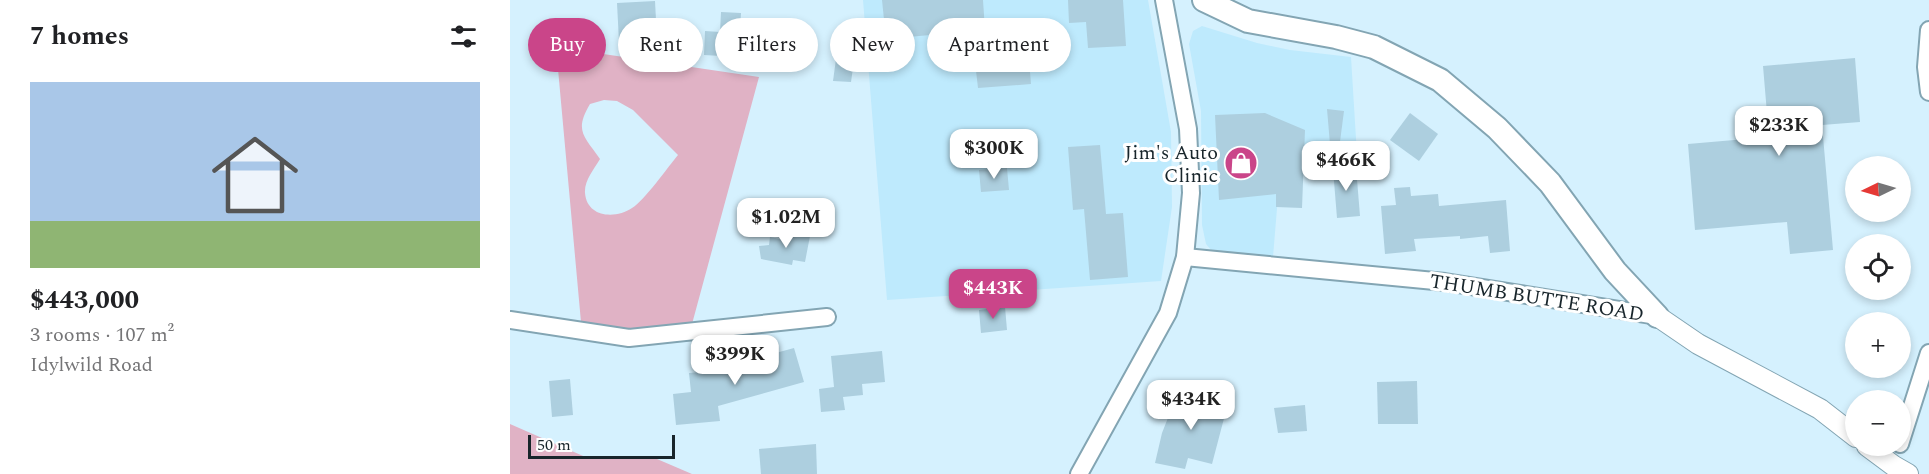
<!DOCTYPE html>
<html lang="en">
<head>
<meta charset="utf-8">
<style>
	body { margin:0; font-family:Spectral,serif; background:#f6f6f6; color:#202124; height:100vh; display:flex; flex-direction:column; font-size:22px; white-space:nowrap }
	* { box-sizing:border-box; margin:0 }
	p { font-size:20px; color:#757577 }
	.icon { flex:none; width:33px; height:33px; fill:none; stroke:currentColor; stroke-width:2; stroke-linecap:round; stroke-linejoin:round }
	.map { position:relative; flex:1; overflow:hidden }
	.sheet { display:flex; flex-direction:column; background:#fff; width:510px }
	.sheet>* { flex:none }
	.guide { position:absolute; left:18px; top:18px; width:570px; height:54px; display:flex; gap:12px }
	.needle { width:39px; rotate:265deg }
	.controls { position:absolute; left:1335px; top:156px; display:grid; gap:12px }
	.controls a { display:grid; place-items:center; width:66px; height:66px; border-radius:50%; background:#fff; box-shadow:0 3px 9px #0003; font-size:30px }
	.scale { position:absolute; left:18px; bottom:15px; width:147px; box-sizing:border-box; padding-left:6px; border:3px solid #18252b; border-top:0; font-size:16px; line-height:21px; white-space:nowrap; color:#18252b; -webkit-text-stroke:4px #fff; paint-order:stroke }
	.price { position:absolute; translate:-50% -51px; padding:0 14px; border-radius:12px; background:#fff; color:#222; font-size:20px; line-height:39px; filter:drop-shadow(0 2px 3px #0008) }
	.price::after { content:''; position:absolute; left:50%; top:36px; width:18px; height:14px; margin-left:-9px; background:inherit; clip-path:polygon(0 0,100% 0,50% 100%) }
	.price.active { background:#ca4589; color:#fff }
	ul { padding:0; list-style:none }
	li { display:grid; align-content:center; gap:12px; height:318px; padding:0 30px }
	li span { display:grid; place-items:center; height:186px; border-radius:0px; color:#555 }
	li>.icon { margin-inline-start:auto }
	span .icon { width:108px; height:108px; fill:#fffc; stroke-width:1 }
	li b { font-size:26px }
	h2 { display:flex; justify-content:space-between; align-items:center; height:72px; padding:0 30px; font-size:26px }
	.pill { padding:0 21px; border-radius:27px; background:#fff; box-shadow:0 3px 9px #0003; font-size:21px; line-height:54px }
	.pill.active { background:#ca4589; color:#fff }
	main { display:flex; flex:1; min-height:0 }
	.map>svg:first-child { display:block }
</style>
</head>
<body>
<main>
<section class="sheet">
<h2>7 homes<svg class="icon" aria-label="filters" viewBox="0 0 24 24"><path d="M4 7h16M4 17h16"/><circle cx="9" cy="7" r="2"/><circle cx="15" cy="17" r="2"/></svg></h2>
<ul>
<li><span style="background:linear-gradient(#a9c7e8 75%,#8fb573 0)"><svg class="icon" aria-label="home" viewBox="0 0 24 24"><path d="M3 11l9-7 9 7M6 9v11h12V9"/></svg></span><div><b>$443,000</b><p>3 rooms · 107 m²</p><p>Idylwild Road</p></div></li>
</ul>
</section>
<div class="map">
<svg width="1419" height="474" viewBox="0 0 1419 474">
	<rect width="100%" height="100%" fill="#d5f1fe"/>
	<g fill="#beeafd">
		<path d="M 353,0 L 638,0 L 661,132 L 662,207 L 651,281 L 377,300 Z"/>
		<path d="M 692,26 L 747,43 L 780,50 L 841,57 L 847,155 L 771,160 L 763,257 L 702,251 L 696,244 L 692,225 L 691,111 L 679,44 L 683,31 Z"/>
	</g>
	<g fill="#e0b2c5" fill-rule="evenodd">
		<path d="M 46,47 L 249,77 L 182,324 L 114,329 L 71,322 ZM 94,100 L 107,101 L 123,110 L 168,155 C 158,167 134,201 122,208 C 106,219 77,218 75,193 C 74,181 84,169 90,159 C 74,136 64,131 80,104 Z"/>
		<path d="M 0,424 L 80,459 L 140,456 L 182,474 L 0,474 Z"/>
	</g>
	<g fill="#adcfdf">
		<path d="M 372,0 L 473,0 L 475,30 L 376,39 Z"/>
		<path d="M 558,0 L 613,0 L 616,46 L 578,48 L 576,22 L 559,23 Z"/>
		<path d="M 145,1 L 147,39 L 109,42 L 107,3 Z"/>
		<path d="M 211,12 L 231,13 L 228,57 L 194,55 L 195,31 L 210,32 Z"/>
		<path d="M 518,48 L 521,84 L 468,88 L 465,62 L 492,60 L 491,51 Z"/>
		<path d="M 1345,58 L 1350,122 L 1312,125 L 1323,250 L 1280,254 L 1277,222 L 1185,230 L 1178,144 L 1259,137 L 1253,66 Z"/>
		<path d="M 326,59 L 344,61 L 341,82 L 323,81 Z"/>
		<path d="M 817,109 L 834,111 L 828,157 L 821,156 Z"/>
		<path d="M 755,113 L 795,130 L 792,208 L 766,207 L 766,194 L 709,200 L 705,115 Z"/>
		<path d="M 900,113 L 928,134 L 909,161 L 880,140 Z"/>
		<path d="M 590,145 L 596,214 L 613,213 L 618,277 L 580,280 L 574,209 L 563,210 L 558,147 Z"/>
		<path d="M 846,167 L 850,216 L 827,218 L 823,169 Z"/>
		<path d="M 497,168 L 499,190 L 471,192 L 469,170 Z"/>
		<path d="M 900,187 L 901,196 L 928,194 L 929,206 L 996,200 L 1000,251 L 980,253 L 978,236 L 950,239 L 950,236 L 904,239 L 906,251 L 875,254 L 871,206 L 886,205 L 884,188 Z"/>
		<path d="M 276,232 L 300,236 L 295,262 L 283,260 L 282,265 L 251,259 L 249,246 L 259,245 L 260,237 L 275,240 Z"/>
		<path d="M 495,307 L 497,330 L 471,333 L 469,310 Z"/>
		<path d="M 284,348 L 294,382 L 208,406 L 210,421 L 166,425 L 163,394 L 181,392 L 179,373 L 226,369 L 225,364 Z"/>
		<path d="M 372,351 L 375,382 L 352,384 L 353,395 L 333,397 L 335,410 L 311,412 L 309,389 L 324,387 L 321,356 Z"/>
		<path d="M 60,379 L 63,415 L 42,417 L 39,381 Z"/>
		<path d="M 907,381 L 908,424 L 868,424 L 867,382 Z"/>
		<path d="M 669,390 L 717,407 L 702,464 L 678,458 L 675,469 L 645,463 L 652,433 Z"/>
		<path d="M 795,405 L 797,431 L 768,433 L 764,408 Z"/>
		<path d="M 306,444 L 307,474 L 251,474 L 249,449 Z"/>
	</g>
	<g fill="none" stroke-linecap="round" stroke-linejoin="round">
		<g stroke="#83a5b3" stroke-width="20">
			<g id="minor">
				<path d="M 1419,30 L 1416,67 L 1419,92"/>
				<path d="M 675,257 L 935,282 L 1147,316"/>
				<path d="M 0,320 L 119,338 L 317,317"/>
				<path d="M 1390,444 L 1419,353"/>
				<path d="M 569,474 L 658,313 L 675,257 L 681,193 L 678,129 L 654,0"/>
			</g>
		</g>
		<g stroke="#83a5b3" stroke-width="22">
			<g id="tertiary">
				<path d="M 1147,316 L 1188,344 L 1310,409 L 1346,437"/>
				<path d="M 1357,446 L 1384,466 L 1398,474"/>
			</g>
		</g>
		<g stroke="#83a5b3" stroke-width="26">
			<path id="secondary" d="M 694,0 L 738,21 L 826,37 L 864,47 L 930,80 L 987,128 L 1040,183 L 1105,271 L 1147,316"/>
		</g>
		<use href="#minor" stroke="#fff" stroke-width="16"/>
		<use href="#tertiary" stroke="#fff" stroke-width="20"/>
		<use href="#secondary" stroke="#fff" stroke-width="22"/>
	</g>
	<defs>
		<g id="shop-disc" transform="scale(1.725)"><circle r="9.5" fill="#ca4589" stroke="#fff"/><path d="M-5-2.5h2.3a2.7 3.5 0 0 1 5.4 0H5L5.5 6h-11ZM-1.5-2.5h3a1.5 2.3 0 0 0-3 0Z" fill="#fff"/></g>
	</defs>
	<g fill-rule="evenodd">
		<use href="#shop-disc" x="731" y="163"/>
	</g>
	<g text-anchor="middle" stroke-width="6" stroke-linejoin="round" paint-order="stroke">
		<g font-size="20" fill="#18252b" stroke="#fff" text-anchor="end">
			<text x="708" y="159">Jim's Auto<tspan x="708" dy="23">Clinic</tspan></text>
		</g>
		<g font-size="20" fill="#18252b" stroke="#fff">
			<text transform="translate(1027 297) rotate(9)" y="7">THUMB BUTTE ROAD</text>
		</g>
	</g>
</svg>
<div class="controls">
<a><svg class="needle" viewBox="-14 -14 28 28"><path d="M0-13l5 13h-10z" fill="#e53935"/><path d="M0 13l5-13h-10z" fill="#757577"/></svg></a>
<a><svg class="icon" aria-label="locate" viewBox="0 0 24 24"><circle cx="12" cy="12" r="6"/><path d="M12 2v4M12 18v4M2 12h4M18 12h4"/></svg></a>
<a>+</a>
<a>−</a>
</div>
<div class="scale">50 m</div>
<b class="price" style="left:1269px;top:157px">$233K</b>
<b class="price" style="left:484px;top:180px">$300K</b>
<b class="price" style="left:836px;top:192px">$466K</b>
<b class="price" style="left:276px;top:249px">$1.02M</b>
<b class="price active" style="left:483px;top:320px">$443K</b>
<b class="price" style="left:225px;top:386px">$399K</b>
<b class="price" style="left:681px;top:431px">$434K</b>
<div class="guide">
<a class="pill active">Buy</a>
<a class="pill">Rent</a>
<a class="pill">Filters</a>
<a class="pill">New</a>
<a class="pill">Apartment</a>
</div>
</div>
</main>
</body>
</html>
